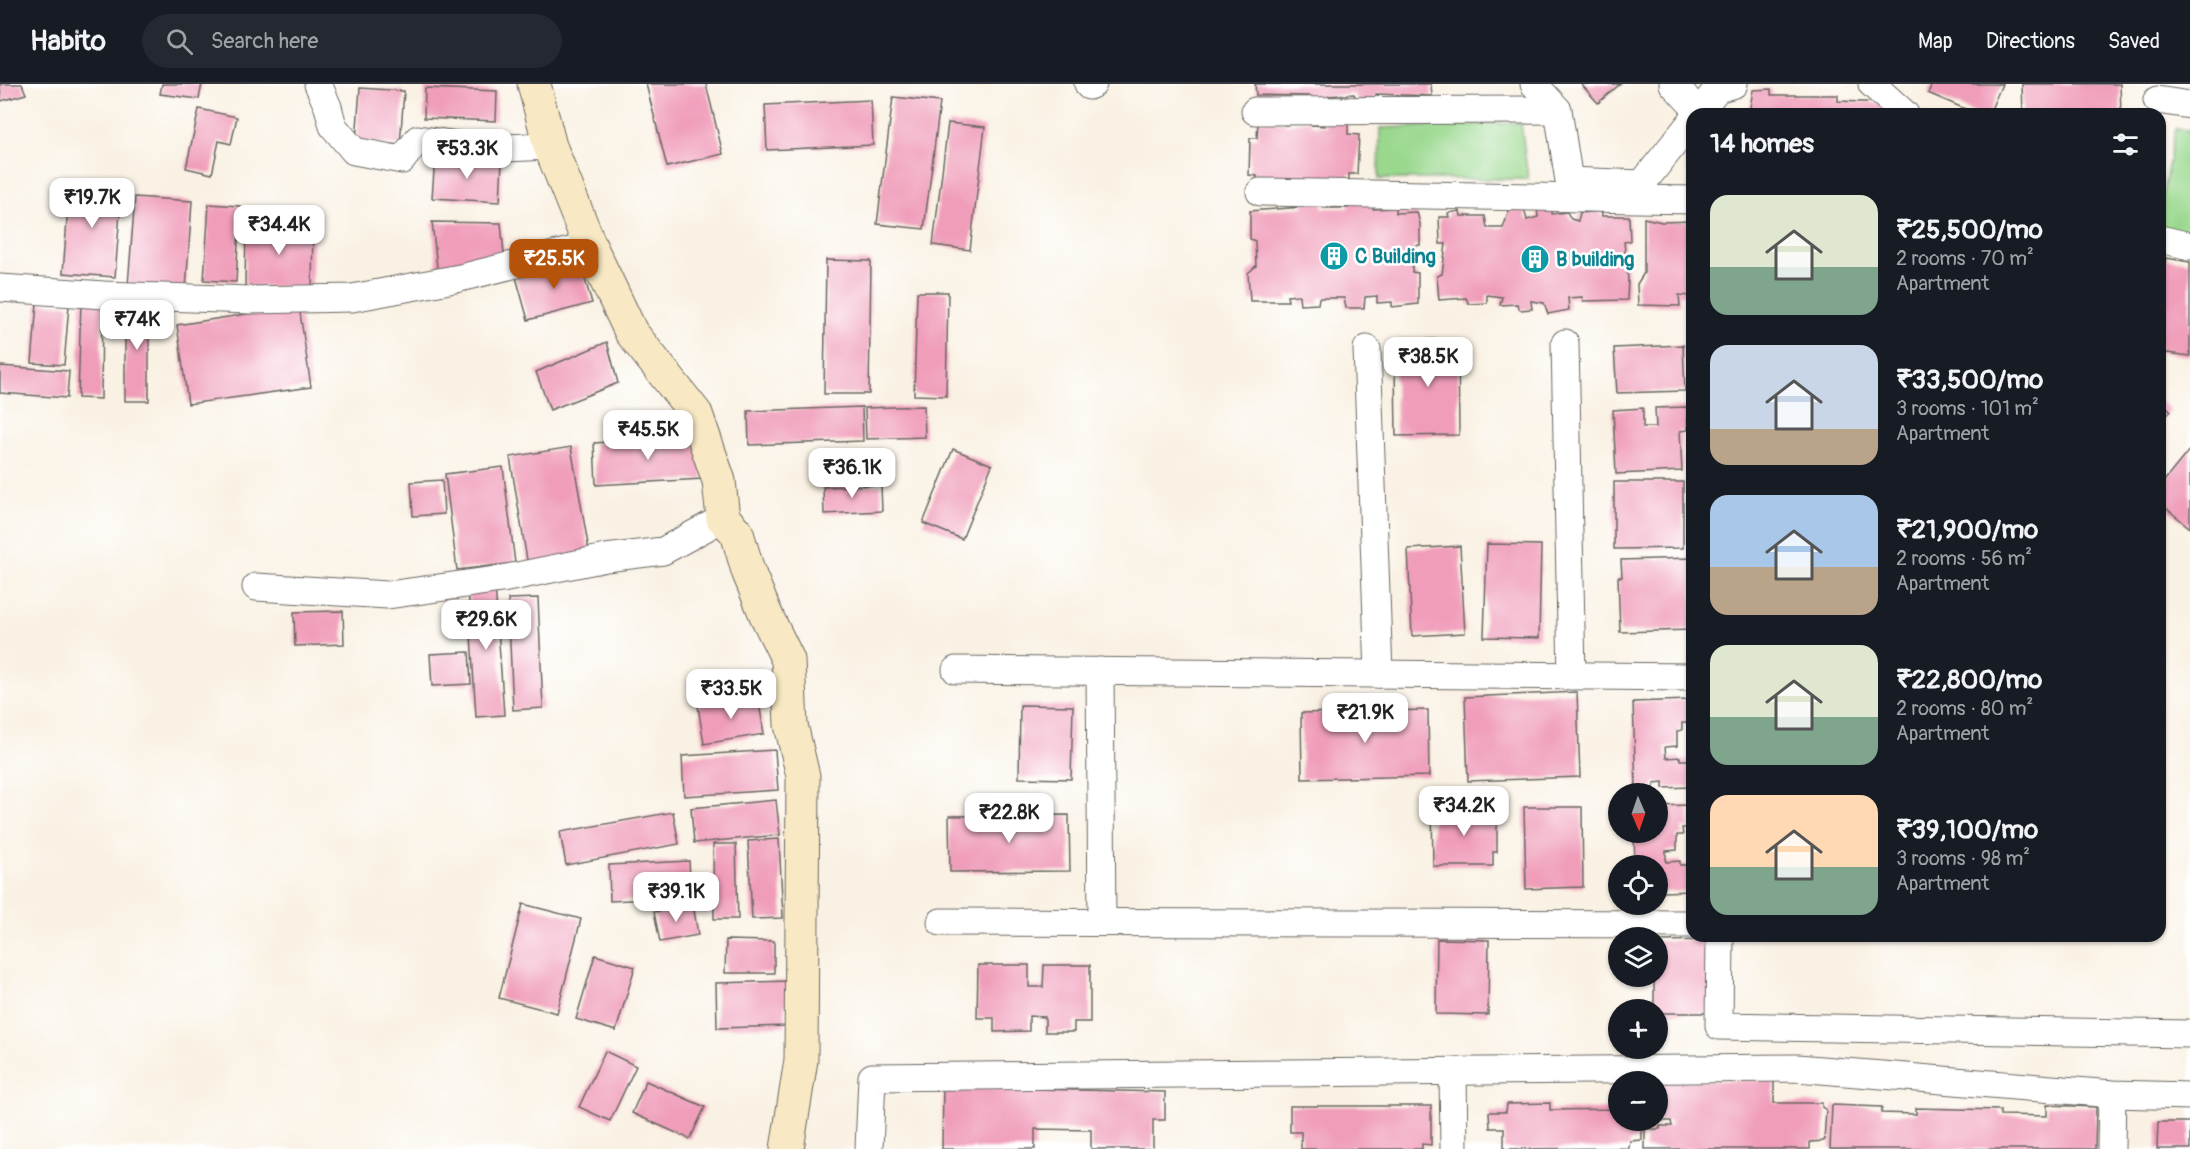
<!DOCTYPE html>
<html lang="en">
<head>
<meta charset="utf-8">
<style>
	body { margin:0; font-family:Pangolin,sans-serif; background:#242831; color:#f1f3f6; height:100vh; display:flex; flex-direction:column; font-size:22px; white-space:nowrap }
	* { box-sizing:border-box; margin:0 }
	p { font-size:20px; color:#9ea1a6 }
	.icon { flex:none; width:33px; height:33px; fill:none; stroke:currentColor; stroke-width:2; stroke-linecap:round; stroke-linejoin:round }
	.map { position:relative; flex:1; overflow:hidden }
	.side { position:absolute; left:1686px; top:24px; width:480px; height:834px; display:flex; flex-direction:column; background:#171b24; border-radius:18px; box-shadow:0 2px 4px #0004 }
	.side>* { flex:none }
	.needle { width:39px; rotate:178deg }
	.controls { position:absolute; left:1608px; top:699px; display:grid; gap:12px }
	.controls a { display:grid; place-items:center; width:60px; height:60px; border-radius:50%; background:#171b24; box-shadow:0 2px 4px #0004; font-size:30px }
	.price { position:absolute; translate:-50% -51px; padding:0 14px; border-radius:12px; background:#fff; color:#222; font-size:20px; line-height:39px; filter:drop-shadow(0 2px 3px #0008) }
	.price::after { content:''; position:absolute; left:50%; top:36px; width:18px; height:14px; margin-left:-9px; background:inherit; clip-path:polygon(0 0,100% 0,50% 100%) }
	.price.selected { background:#b45309; color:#fff }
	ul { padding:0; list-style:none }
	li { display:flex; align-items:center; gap:18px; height:150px; padding:0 24px }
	li span { display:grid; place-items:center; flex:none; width:168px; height:120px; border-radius:18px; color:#555 }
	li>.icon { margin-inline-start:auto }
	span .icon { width:72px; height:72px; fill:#fffc; stroke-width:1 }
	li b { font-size:26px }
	h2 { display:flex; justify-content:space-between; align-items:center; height:72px; padding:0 24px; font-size:26px }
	header { display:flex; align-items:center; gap:36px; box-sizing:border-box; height:84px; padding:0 30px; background:#171b24; border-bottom:2px solid #363941 }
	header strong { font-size:28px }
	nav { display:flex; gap:33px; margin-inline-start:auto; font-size:21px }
	.search { width:420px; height:54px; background:#242831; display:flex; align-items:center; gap:15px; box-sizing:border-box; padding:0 21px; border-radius:33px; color:#9ea1a6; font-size:22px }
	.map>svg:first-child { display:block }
</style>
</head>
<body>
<header>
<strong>Habito</strong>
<div class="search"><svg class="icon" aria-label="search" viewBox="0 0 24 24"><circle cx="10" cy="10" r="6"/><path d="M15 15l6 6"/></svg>Search here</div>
<nav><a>Map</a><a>Directions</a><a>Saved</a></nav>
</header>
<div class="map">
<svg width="2190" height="1065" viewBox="0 0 2190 1065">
	<rect width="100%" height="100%" fill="#fff"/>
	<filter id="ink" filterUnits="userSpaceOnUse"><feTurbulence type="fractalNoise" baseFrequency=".0167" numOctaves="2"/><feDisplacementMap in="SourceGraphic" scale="12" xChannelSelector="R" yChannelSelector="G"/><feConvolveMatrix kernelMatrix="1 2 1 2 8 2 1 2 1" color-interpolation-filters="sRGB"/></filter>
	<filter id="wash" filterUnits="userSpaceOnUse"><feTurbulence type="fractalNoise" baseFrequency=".008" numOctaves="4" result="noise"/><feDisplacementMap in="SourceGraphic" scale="24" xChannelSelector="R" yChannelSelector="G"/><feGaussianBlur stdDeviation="1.35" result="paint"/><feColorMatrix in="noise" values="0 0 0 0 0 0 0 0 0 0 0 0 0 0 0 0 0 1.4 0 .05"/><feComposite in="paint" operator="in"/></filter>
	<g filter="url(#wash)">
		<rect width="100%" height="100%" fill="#f9f1e3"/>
		<g fill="#9ad88e" stroke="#5b7a55" stroke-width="1.5">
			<path d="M 1521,39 L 1528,95 L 1379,95 L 1380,44 Z"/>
			<path d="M 2175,45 L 2190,46 L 2190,151 L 2160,144 L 2160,124 Z"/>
		</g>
		<g id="blocks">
			<g fill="#f09dba">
				<path d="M 0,0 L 22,0 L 26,10 L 1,17 Z"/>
				<path d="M 162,0 L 202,0 L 199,15 L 160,10 Z"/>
				<path d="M 646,0 L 706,0 L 723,70 L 667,83 Z"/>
				<path d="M 1255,0 L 1431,0 L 1432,12 L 1376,10 L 1374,20 L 1359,20 L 1354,10 L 1329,12 L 1329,20 L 1308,21 L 1309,12 L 1256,11 Z"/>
				<path d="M 1581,0 L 1620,0 L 1598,19 Z"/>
				<path d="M 1932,0 L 2002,0 L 1989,30 L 1977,30 L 1928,9 Z"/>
				<path d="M 2022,0 L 2120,0 L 2121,30 L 2023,30 Z"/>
				<path d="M 360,4 L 404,7 L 400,61 L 356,57 Z"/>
				<path d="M 425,4 L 497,7 L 496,37 L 424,34 Z"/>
				<path d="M 1771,5 L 1771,11 L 1838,11 L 1838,17 L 1886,19 L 1884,30 L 1749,30 L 1753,6 Z"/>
				<path d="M 893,13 L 940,18 L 924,145 L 877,140 Z"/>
				<path d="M 871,16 L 873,61 L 767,66 L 765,21 Z"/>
				<path d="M 199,25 L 237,33 L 231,60 L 219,57 L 212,90 L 186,84 Z"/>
				<path d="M 1311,35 L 1311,41 L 1325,42 L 1325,36 L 1348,36 L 1348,50 L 1359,51 L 1357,90 L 1349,90 L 1349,105 L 1257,102 L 1257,92 L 1249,91 L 1250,54 L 1257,54 L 1258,37 L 1286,38 L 1285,41 L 1291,40 Z"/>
				<path d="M 948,39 L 985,43 L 970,166 L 933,161 Z"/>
				<path d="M 435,73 L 502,77 L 500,118 L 432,114 Z"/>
				<path d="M 70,97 L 122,102 L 115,193 L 63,189 Z"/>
				<path d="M 135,113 L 192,117 L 186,205 L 128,201 Z"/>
				<path d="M 1322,116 L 1323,124 L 1348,124 L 1350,118 L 1372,117 L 1373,125 L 1396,124 L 1396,129 L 1417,128 L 1420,140 L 1420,161 L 1413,162 L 1412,188 L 1418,189 L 1418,220 L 1392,223 L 1392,218 L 1377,219 L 1377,212 L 1365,213 L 1364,224 L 1346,224 L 1344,214 L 1319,214 L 1318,220 L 1300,221 L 1299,211 L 1287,212 L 1288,217 L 1250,217 L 1248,189 L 1256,182 L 1255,157 L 1250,155 L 1250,127 L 1303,123 L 1303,118 Z"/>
				<path d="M 209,120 L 240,122 L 236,198 L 204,196 Z"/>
				<path d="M 1552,122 L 1552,130 L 1567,128 L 1571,135 L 1578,137 L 1580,129 L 1601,127 L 1602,132 L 1629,132 L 1630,157 L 1624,158 L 1628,195 L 1627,216 L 1583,217 L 1582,213 L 1568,214 L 1569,226 L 1548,230 L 1544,219 L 1531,217 L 1532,225 L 1520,226 L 1517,220 L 1500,221 L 1502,213 L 1487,211 L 1487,219 L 1469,220 L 1466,214 L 1439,216 L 1437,192 L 1442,190 L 1446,160 L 1440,160 L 1439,133 L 1449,133 L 1448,129 L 1460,127 L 1461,132 L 1485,132 L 1487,144 L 1503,144 L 1510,124 L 1524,124 L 1527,136 L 1538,133 L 1537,123 Z"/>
				<path d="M 1644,134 L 1662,138 L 1692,137 L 1692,212 L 1679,211 L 1680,222 L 1638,221 L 1637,200 L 1644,189 Z"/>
				<path d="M 432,138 L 501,139 L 504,170 L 438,192 Z"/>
				<path d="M 246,141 L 313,142 L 312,204 L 245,202 Z"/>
				<path d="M 2166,174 L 2190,178 L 2190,272 L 2160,268 L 2160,208 Z"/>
				<path d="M 579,176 L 592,219 L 528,236 L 516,193 Z"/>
				<path d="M 826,176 L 871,177 L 869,310 L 824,310 Z"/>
				<path d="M 917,208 L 948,208 L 946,312 L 914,311 Z"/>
				<path d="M 81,216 L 102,217 L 101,315 L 78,314 Z"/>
				<path d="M 149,217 L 149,317 L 125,317 L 125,218 Z"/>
				<path d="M 37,219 L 69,221 L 64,281 L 32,279 Z"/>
				<path d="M 299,222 L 311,303 L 188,320 L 177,241 Z"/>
				<path d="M 1402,255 L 1458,255 L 1459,351 L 1396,352 L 1395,282 L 1403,282 Z"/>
				<path d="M 607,258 L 618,299 L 550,326 L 536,288 Z"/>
				<path d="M 1683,261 L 1685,307 L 1617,309 L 1614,264 Z"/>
				<path d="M 0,282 L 69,287 L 67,314 L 0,309 Z"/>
				<path d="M 2160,316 L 2171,327 L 2160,338 Z"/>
				<path d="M 924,322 L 925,353 L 866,355 L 865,324 Z"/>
				<path d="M 862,323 L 863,357 L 749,361 L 748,327 Z"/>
				<path d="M 1687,323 L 1688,346 L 1680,347 L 1682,387 L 1616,390 L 1613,326 L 1643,324 L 1643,343 L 1656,343 L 1655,324 Z"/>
				<path d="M 700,352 L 703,395 L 596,401 L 594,359 Z"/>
				<path d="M 571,363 L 590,472 L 528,482 L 510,373 Z"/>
				<path d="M 953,365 L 992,381 L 962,455 L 923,439 Z"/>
				<path d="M 2190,365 L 2190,444 L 2160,419 L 2160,402 Z"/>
				<path d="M 503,383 L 515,479 L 457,486 L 445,390 Z"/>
				<path d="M 442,396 L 444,430 L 413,432 L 411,398 Z"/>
				<path d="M 1614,398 L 1683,398 L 1683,464 L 1614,465 Z"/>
				<path d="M 881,401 L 882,427 L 824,430 L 823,403 Z"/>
				<path d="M 1487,460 L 1541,461 L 1539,554 L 1484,553 Z"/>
				<path d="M 1460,462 L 1465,549 L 1412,552 L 1408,465 Z"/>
				<path d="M 1692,474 L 1692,546 L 1620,548 L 1618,493 L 1622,493 L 1621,476 Z"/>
				<path d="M 495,501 L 504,631 L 476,633 L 468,502 Z"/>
				<path d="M 538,514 L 543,624 L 513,626 L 508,515 Z"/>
				<path d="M 343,527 L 344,560 L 295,562 L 294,528 Z"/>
				<path d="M 469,568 L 471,600 L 432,602 L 430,570 Z"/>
				<path d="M 1577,608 L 1580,693 L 1468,697 L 1465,613 Z"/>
				<path d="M 758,612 L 764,650 L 704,660 L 698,622 Z"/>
				<path d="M 1688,616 L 1688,639 L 1682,639 L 1682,646 L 1677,647 L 1677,662 L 1665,663 L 1666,674 L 1680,673 L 1680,676 L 1690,676 L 1691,703 L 1663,704 L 1663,698 L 1654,699 L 1654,704 L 1636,705 L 1633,618 Z"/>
				<path d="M 1020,621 L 1073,622 L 1071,695 L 1019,694 Z"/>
				<path d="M 1428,626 L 1429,692 L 1302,695 L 1301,629 Z"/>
				<path d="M 775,666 L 778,706 L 684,712 L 682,672 Z"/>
				<path d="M 776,716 L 780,751 L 694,759 L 691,724 Z"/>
				<path d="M 1688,721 L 1689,744 L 1682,744 L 1683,751 L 1677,751 L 1677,766 L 1666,767 L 1666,778 L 1680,777 L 1680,781 L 1690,781 L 1691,807 L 1663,808 L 1663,803 L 1658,803 L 1658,782 L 1635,782 L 1634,748 L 1658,748 L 1658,722 Z"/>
				<path d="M 1492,723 L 1492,733 L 1497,732 L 1497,768 L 1493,768 L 1493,782 L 1433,782 L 1432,724 Z"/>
				<path d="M 1524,723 L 1582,723 L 1583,803 L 1526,805 Z"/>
				<path d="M 673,728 L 679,760 L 566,781 L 560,748 Z"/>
				<path d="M 1069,731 L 1070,787 L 950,788 L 949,732 Z"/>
				<path d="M 779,755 L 783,834 L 752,835 L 748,757 Z"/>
				<path d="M 713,760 L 736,760 L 738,835 L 714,835 Z"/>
				<path d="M 689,777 L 691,813 L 610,817 L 609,781 Z"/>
				<path d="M 523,820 L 581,835 L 557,929 L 499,914 Z"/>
				<path d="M 693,820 L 698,851 L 660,858 L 654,828 Z"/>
				<path d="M 1437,855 L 1489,856 L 1488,931 L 1436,930 Z"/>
				<path d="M 726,856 L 774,857 L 774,889 L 725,889 Z"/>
				<path d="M 1714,856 L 1715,929 L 1658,929 L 1658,926 L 1654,926 L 1654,892 L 1658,892 L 1658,857 Z"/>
				<path d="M 595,871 L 635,883 L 616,947 L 576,935 Z"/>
				<path d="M 978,881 L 1029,881 L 1029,903 L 1043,903 L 1044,881 L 1090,881 L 1090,938 L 1074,938 L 1074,948 L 1045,948 L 1045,933 L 1029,932 L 1029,947 L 994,948 L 994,934 L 977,934 Z"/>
				<path d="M 789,897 L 789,920 L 785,920 L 785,942 L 717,944 L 716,899 Z"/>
				<path d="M 605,967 L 636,982 L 610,1037 L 579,1023 Z"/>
				<path d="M 1774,996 L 1774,1019 L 1822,1019 L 1822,1023 L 1826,1026 L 1824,1057 L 1810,1058 L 1810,1065 L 1645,1065 L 1645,1045 L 1660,1045 L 1660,1042 L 1672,1042 L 1671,1037 L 1658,1037 L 1658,997 Z"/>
				<path d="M 646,997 L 705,1023 L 690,1055 L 632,1029 Z"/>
				<path d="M 943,1003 L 1165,1008 L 1165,1036 L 1153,1036 L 1153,1065 L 1091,1065 L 1091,1046 L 1035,1045 L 1035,1065 L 942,1065 Z"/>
				<path d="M 1550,1019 L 1550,1026 L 1618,1025 L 1618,1036 L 1642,1036 L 1642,1056 L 1630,1057 L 1629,1064 L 1504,1065 L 1504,1044 L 1490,1044 L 1489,1028 L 1506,1028 L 1507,1020 Z"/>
				<path d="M 1832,1021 L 1882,1023 L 1881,1029 L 1916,1030 L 1916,1024 L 2000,1026 L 2000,1031 L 2047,1032 L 2047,1021 L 2096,1023 L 2095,1065 L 1830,1065 Z"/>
				<path d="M 1290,1022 L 1431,1022 L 1431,1061 L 1422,1060 L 1422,1065 L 1301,1065 L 1301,1048 L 1290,1048 Z"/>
				<path d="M 2158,1038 L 2190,1038 L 2190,1065 L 2157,1065 Z"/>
			</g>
		</g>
	</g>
	<g filter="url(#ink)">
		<use href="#blocks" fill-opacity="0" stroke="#696762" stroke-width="1.5"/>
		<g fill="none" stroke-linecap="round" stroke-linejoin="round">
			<g stroke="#696762" stroke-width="29">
				<g id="street">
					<path d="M 318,0 L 328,23 L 333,42 L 354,67 L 402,76 L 418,55 L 484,65 L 550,62"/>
					<path d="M 1088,0 L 1089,2 L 1093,0"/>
					<path d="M 1534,0 L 1558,26 L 1569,97 L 1642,100 L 1692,37"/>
					<path d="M 1673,0 L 1699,28"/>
					<path d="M 1872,0 L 1905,30"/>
					<path d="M 2157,16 L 2190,21"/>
					<path d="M 1255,27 L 1558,26"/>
					<path d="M 1698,30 L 1717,5 L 1734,0"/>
					<path d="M 1260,108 L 1692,116"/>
					<path d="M 2160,155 L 2190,162"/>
					<path d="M 0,204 L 104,211 L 250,216 L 352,214 L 460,194 L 590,162"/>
					<path d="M 1565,259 L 1572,592"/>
					<path d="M 1367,265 L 1379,590"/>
					<path d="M 256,503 L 388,511 L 502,495 L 606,474 L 663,467 L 723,434"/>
					<path d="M 956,586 L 1692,593"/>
					<path d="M 1100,587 L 1102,837"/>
					<path d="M 941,838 L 1692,840"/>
					<path d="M 1720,852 L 1719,942 L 2190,950"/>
					<path d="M 1453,987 L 1454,1065"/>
					<path d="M 869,1065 L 872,993 L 1797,984 L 2112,1010 L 2190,1012"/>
					<path d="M 2111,1065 L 2112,1010"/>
				</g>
			</g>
			<g stroke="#696762" stroke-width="35">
				<path id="secondary" d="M 534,0 L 550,62 L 590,162 L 631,248 L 696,330 L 719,397 L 723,434 L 737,449 L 748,487 L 766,531 L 788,576 L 791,641 L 803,692 L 801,976 L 787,1065"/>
			</g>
			<use href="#street" stroke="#fff" stroke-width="27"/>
			<use href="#secondary" stroke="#f8e8c3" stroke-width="33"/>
		</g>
	</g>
	<defs>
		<g id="building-disc" transform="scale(1.5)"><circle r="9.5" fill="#0f9aa8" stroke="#fff"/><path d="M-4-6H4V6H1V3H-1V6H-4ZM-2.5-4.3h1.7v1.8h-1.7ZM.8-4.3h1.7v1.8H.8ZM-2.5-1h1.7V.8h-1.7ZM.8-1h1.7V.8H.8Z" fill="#fff"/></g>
	</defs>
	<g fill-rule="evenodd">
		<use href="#building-disc" x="1334" y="172"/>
		<use href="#building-disc" x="1535" y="175"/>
	</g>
	<g text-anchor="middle" stroke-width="5" stroke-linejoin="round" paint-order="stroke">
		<g font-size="20" font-weight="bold" fill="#0d838f" stroke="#fff" text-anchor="start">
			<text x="1355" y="179">C Building</text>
			<text x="1556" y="182">B building</text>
		</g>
	</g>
</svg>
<div class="controls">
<a><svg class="needle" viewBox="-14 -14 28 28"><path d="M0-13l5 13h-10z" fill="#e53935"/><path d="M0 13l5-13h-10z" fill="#9ea1a6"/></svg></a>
<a><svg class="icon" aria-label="locate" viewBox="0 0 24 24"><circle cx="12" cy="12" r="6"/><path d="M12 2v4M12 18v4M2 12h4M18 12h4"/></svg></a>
<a><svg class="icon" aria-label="layers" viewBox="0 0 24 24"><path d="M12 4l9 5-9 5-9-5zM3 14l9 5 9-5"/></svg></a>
<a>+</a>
<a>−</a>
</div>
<b class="price" style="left:467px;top:96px">₹53.3K</b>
<b class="price" style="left:92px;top:145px">₹19.7K</b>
<b class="price" style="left:279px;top:172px">₹34.4K</b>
<b class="price selected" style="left:554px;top:206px">₹25.5K</b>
<b class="price" style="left:137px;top:267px">₹74K</b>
<b class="price" style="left:1428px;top:304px">₹38.5K</b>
<b class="price" style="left:648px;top:377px">₹45.5K</b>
<b class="price" style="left:852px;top:415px">₹36.1K</b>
<b class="price" style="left:486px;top:567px">₹29.6K</b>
<b class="price" style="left:731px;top:636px">₹33.5K</b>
<b class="price" style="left:1365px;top:660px">₹21.9K</b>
<b class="price" style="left:1464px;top:753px">₹34.2K</b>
<b class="price" style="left:1009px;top:760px">₹22.8K</b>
<b class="price" style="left:676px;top:839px">₹39.1K</b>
<section class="side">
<h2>14 homes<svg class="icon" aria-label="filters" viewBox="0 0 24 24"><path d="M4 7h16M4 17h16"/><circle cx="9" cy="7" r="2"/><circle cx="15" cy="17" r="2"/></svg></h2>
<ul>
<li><span style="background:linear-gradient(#dfe7d0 60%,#7fa58c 0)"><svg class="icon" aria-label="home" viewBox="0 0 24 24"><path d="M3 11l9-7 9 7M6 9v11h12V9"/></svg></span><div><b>₹25,500/mo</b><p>2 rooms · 70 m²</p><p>Apartment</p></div></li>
<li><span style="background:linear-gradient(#c9d6e8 70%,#b9a48a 0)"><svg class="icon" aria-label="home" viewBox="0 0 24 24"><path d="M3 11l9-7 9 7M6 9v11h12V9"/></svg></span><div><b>₹33,500/mo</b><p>3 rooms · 101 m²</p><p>Apartment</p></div></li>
<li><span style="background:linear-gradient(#a9c7e8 60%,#b9a48a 0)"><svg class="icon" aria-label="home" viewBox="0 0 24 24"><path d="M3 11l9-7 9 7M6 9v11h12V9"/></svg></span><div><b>₹21,900/mo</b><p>2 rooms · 56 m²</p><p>Apartment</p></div></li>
<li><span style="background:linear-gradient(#dfe7d0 60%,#7fa58c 0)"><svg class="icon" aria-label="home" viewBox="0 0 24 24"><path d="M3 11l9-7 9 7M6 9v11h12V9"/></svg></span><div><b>₹22,800/mo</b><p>2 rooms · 80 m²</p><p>Apartment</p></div></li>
<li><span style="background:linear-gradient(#ffd9b3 60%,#7fa58c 0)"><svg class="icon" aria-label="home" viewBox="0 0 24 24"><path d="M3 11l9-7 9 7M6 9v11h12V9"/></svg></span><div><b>₹39,100/mo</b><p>3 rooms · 98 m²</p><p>Apartment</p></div></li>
</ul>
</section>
</div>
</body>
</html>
